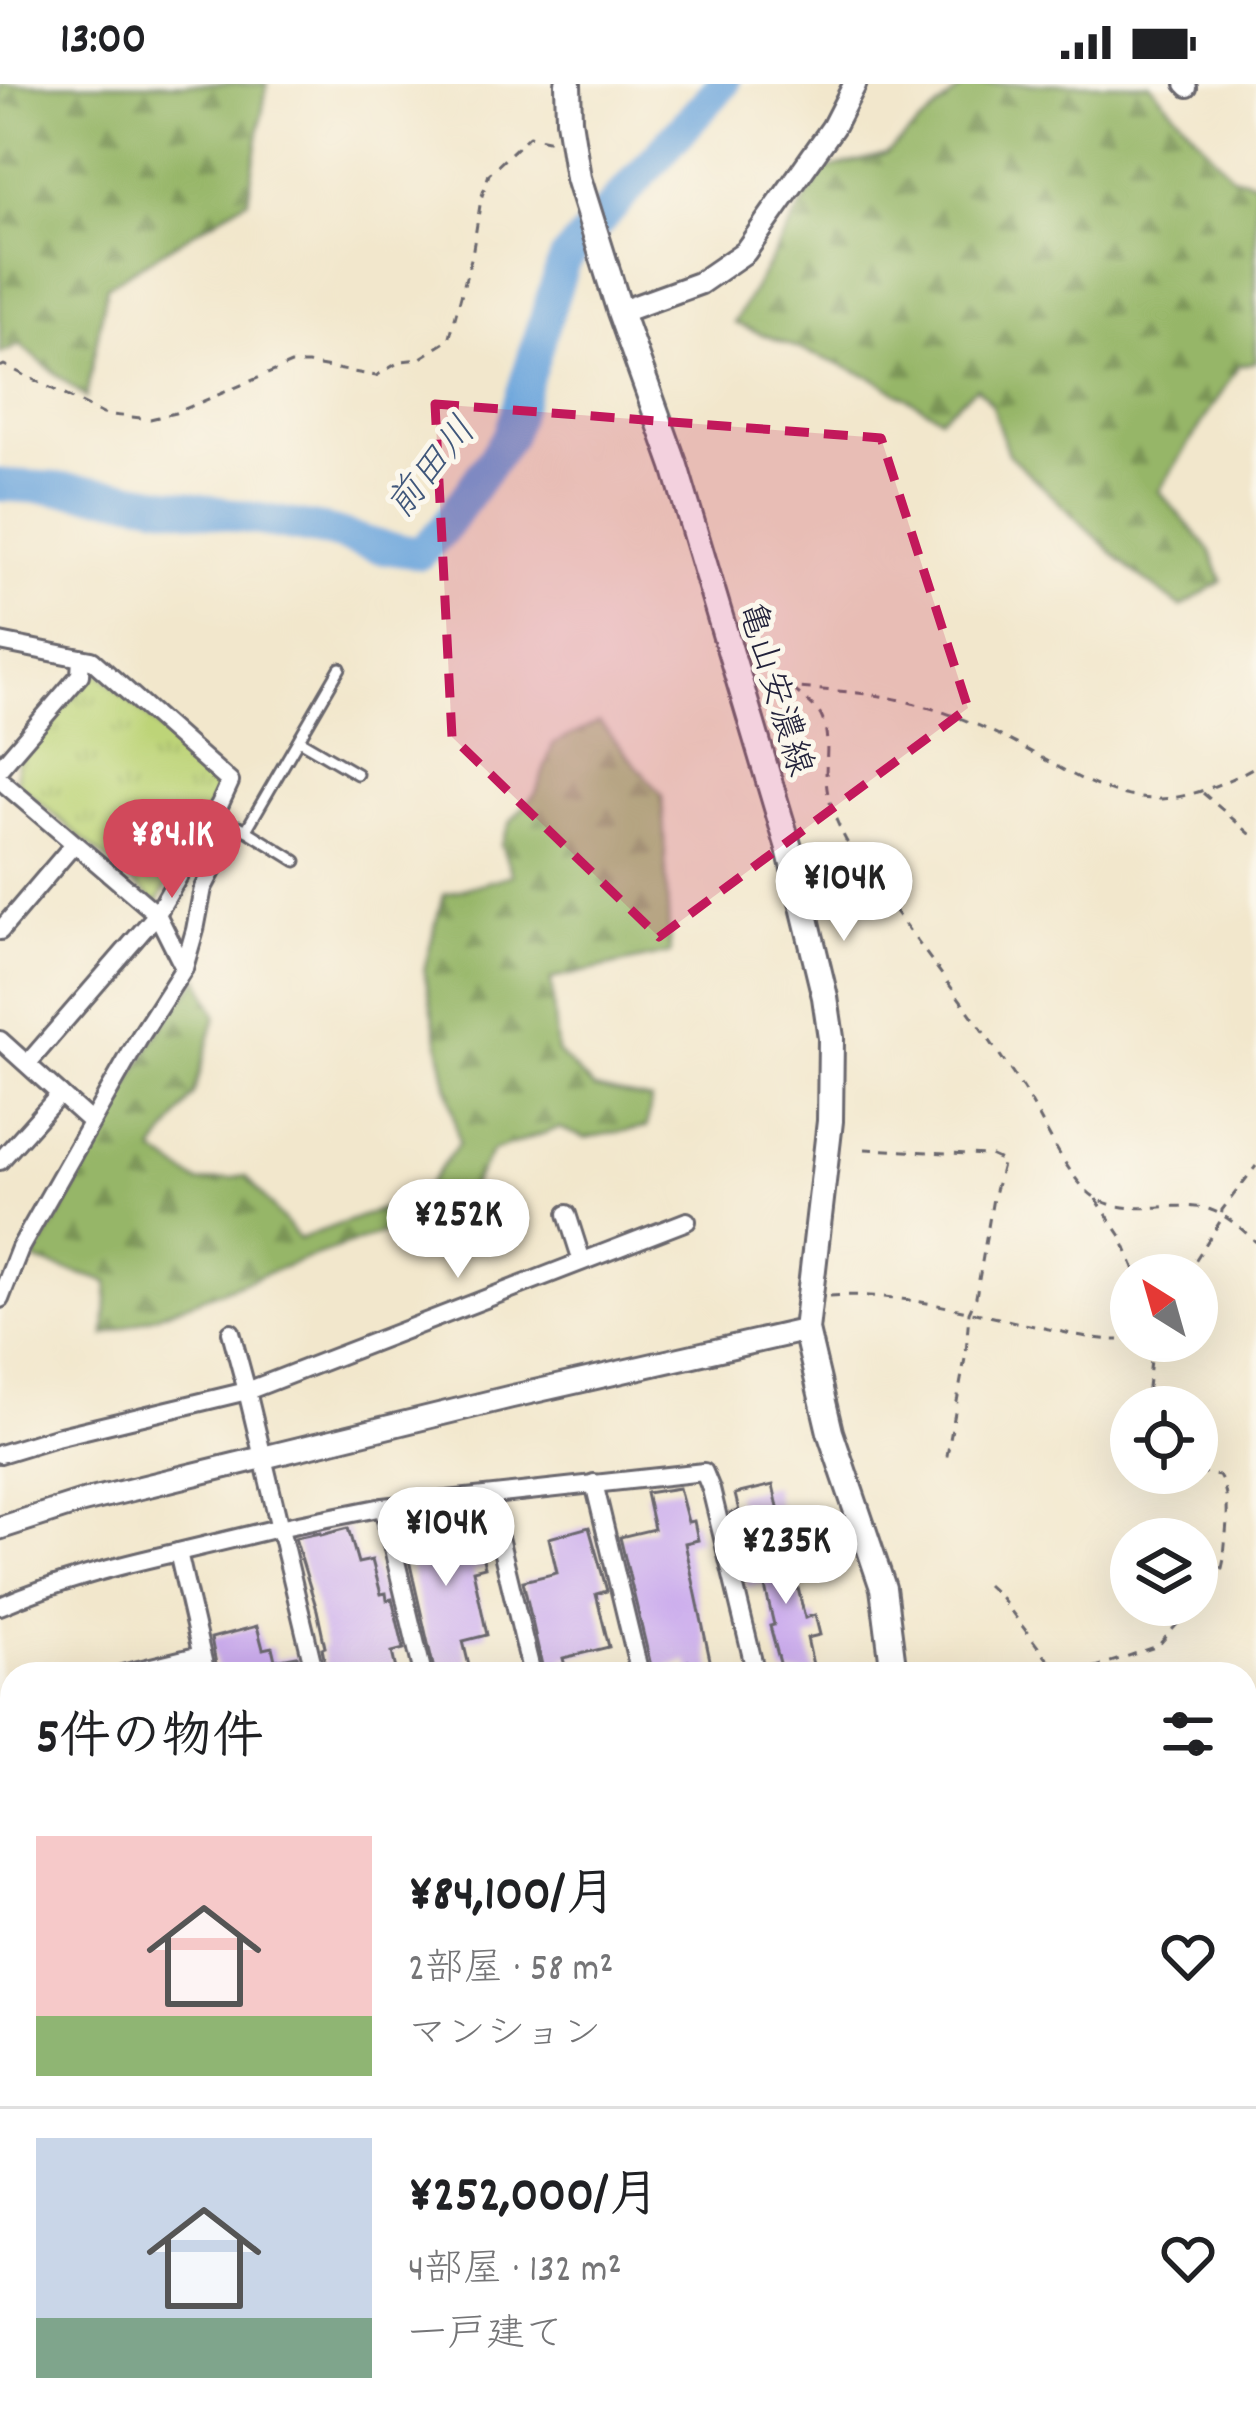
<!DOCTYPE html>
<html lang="ja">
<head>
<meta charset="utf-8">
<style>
	body { margin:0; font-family:Dekko,"Klee One",sans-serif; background:#f2f2f2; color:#202124; height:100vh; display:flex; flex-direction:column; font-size:45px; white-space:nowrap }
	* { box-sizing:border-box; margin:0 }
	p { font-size:39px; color:#757577 }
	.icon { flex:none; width:66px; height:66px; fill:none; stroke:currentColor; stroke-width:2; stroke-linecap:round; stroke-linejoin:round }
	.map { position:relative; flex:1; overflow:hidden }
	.panel { position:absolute; left:0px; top:1578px; width:1257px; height:771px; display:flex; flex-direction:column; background:#fff; border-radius:36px 36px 0 0; box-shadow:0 12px 48px #0002 }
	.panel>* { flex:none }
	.needle { width:78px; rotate:323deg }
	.controls { position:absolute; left:1110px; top:1170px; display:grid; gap:24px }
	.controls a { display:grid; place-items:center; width:108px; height:108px; border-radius:50%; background:#fff; box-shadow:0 12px 48px #0002; font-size:60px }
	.price { position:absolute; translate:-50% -102px; padding:0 27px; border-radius:42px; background:#fff; color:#222; font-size:39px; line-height:78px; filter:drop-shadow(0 3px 6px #0008) }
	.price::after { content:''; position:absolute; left:50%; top:72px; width:36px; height:27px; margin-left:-18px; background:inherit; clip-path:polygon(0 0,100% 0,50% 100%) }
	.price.on { background:#d1495b; color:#fff }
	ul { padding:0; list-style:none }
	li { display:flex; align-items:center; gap:36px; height:300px; padding:0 36px }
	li+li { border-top:3px solid #e0e0e0 }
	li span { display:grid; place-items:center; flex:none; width:336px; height:240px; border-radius:0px; color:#555 }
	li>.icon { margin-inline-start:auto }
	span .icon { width:144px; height:144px; fill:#fffc; stroke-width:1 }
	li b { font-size:51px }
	h2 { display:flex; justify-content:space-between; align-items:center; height:144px; padding:0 36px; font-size:51px }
	.status { display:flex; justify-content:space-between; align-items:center; height:84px; padding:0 60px; background:#fff; direction:ltr }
	.status svg { height:33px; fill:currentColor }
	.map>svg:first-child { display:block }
</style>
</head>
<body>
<div class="status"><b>13:00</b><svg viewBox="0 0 49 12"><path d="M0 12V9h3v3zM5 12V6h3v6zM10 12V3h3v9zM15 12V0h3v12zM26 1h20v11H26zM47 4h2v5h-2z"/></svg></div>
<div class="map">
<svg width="1256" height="2347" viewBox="0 0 1256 2347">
	<defs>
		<pattern id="grass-tufts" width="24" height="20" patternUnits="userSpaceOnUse" patternTransform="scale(3)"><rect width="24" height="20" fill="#bdd478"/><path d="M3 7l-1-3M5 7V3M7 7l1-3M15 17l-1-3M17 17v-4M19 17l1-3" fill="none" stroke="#a2b669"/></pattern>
		<pattern id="forest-firs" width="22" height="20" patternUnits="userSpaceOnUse" patternTransform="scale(3)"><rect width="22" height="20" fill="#96b668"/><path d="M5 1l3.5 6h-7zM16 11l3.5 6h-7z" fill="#7a9457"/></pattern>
	</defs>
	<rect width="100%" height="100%" fill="#fbf7ec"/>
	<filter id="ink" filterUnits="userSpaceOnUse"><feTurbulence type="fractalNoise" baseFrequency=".00833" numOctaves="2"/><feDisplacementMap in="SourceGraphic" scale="24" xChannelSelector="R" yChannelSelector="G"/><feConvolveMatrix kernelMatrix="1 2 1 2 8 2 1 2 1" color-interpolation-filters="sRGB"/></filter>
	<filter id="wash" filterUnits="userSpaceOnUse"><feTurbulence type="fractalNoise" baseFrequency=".004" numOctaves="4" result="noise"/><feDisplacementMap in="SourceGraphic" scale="48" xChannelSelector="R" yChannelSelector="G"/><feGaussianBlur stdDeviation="2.7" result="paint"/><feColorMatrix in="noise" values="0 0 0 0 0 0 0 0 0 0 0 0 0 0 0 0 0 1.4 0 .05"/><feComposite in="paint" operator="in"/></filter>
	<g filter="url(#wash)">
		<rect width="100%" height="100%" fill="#f2e7cc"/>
		<path fill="url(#grass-tufts)" stroke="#707b5a" stroke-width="3" d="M 97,587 L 223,701 L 157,819 L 17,699 L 17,676 Z"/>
		<g fill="url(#forest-firs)" stroke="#5c6c52" stroke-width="3">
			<path d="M 0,0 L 267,0 L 248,115 L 107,202 L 86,314 L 20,261 L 0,270 Z"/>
			<path d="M 966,0 L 1150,0 L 1232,92 L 1256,98 L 1256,278 L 1239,281 L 1159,407 L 1211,468 L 1222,497 L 1181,523 L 1131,486 L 1008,370 L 991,319 L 977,303 L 940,333 L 871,293 L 734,239 L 823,86 L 886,70 Z"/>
			<path d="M 599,638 L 662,711 L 670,869 L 551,895 L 557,968 L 594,1004 L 651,1016 L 647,1043 L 585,1054 L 559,1044 L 492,1067 L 460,1122 L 291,1180 L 105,1251 L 108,1198 L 33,1176 L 61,1129 L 153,956 L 199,893 L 216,932 L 194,1010 L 154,1068 L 199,1099 L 246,1092 L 299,1155 L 420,1111 L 459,1059 L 424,886 L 443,811 L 512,791 L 501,760 L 511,737 L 536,709 L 553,660 Z"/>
		</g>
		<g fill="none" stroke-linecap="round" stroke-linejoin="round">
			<path stroke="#6da6dc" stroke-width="33" d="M 0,401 L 50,404 L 131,413 L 331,448 L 380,463 L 420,469 L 443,446 L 509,352 L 564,176 L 723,0"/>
		</g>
		<g id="blocks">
			<g fill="#cbaced">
				<path d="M 773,1401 L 779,1428 L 747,1436 L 749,1445 L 735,1448 L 730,1429 L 739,1427 L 735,1410 Z"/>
				<path d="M 679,1404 L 688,1438 L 694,1437 L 698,1456 L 685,1459 L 713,1590 L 691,1590 L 688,1577 L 652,1586 L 620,1453 L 654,1445 L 646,1409 Z"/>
				<path d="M 431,1431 L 435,1447 L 473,1437 L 485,1483 L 473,1486 L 487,1551 L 463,1557 L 471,1590 L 435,1590 L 401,1441 L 414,1438 L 412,1433 Z"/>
				<path d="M 589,1443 L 607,1507 L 596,1510 L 609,1563 L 563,1574 L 567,1590 L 544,1590 L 523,1497 L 557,1489 L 549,1454 Z"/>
				<path d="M 348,1444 L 358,1479 L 372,1476 L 381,1510 L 386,1509 L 387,1516 L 392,1515 L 404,1565 L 392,1568 L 397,1590 L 327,1590 L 322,1564 L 325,1563 L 317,1526 L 295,1454 L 320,1449 L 321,1451 Z"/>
				<path d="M 802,1462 L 809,1487 L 795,1491 L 805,1534 L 815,1531 L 820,1551 L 807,1554 L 815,1590 L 783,1590 L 770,1542 L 774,1541 L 764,1499 L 748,1503 L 742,1478 Z"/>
				<path d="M 257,1542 L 263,1565 L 272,1563 L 275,1576 L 297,1572 L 301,1588 L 218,1590 L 211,1554 Z"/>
			</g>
		</g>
	</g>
	<g filter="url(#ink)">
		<use href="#blocks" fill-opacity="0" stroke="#6b676e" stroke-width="3"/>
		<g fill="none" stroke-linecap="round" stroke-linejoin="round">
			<g stroke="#6b676e" stroke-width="15">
				<g id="service">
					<path d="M 299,656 L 357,690"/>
					<path d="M 246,746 L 296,777"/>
					<path d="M 219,774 L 239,742 L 246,746 L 340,584"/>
				</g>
			</g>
			<g stroke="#6b676e" stroke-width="22">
				<g id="minor">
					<path d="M 1184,0 L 1188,4"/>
					<path d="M 0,558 L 81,574 L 80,591 L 0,684"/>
					<path d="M 0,696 L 157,830 L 184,884"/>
					<path d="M 0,847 L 74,760"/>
					<path d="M 0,956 L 91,1038"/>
					<path d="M 28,979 L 157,830 L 220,720 L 230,698 L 92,576 L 81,574"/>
					<path d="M 0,1077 L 60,1010"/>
					<path d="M 567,1130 L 582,1177"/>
					<path d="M 0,1215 L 20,1164 L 141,951 L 184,884 L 195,846 L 203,804 L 219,774"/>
					<path d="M 231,1248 L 247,1307 L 687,1137"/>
					<path d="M 0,1370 L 56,1353 L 247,1307 L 315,1590"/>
					<path d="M 594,1399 L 640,1590"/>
					<path d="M 489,1412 L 532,1590"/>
					<path d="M 383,1423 L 423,1590"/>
					<path d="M 178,1468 L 278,1444 L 383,1423 L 704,1388 L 711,1405 L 756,1590"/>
					<path d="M 0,1522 C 58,1497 116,1482 178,1468 L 206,1590"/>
					<path d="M 122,1590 L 201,1571"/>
					<path d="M 0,1640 L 12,1632"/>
					<path d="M 0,1764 L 12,1775"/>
					<path d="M 0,1903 L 12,1914"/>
					<path d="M 0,1934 L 12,1921"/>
					<path d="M 0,2042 L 12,2052"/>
					<path d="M 0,2091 L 12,2078"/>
					<path d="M 0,2236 L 12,2222"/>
					<path d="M 0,2309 L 12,2319"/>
					<path d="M 34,2337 L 46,2347"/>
					<path d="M 337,2337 L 349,2347"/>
					<path d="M 494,2337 L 505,2347"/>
					<path d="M 655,2337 L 668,2347"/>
					<path d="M 819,2337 L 831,2347"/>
					<path d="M 131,2347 L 140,2337"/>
					<path d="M 226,2347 L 235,2337"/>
					<path d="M 768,2347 L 776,2337"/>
				</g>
			</g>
			<g stroke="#6b676e" stroke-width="27">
				<g id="tertiary">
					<path d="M 620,228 L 700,199 L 745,168 L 833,43 L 855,0"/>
					<path d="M 0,1444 L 81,1418 L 510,1313 L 806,1246"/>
				</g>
			</g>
			<g stroke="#6b676e" stroke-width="30">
				<g id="secondary">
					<path d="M 568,0 L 569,36 L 578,94 L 620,228 L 675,382 L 789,764 L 825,913 L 831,954 L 830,1037 L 806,1246 L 830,1348 L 883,1504 L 894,1590"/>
					<path d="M 1137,2337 L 1144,2347"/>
				</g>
			</g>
			<g stroke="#6b676e" stroke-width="3" stroke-dasharray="9 9" stroke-linecap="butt">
				<path d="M 0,283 L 4,281 L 103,330 L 150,335 L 175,329 L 291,280 L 308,280 L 376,292 L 401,277 L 419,275 L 449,256 L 472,171 L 481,115 L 489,90 L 529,52 L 552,57"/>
				<path d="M 766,600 C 814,608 865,605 912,619 C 945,627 977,640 1007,655 C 1055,679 1104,717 1161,715 C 1194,713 1227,698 1256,682"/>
				<path d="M 793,605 C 802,613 815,621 821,632 C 833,656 822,684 828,710 C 833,733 844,753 855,773 C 911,850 970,926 1023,1005 C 1042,1034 1067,1094 1093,1112 C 1128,1136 1174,1114 1211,1126 C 1228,1132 1243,1146 1256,1158"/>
				<path d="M 1203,709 L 1256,755"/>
				<path d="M 865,1065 L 989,1071 L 1003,1077 L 993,1114 L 976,1213 L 969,1228 L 966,1269 L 946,1377"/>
				<path d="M 1096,1115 L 1121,1152 L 1137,1191"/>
				<path d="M 1186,1191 L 1221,1136 L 1222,1126 L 1256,1082"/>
				<path d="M 830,1212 C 902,1207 973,1230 1044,1244 C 1068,1249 1094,1256 1119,1256"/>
				<path d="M 1146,1323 L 1153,1257"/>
				<path d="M 1197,1388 L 1219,1392 C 1233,1414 1225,1449 1224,1475 L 1222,1484 L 1197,1517"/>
				<path d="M 987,1501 L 1001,1514 L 1048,1576 L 1073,1586 L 1096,1583 L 1158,1562 L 1194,1521"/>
				<path d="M 1245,1965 L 1256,1966"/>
				<path d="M 1245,2075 L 1256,2082"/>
			</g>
			<use href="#service" stroke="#fff" stroke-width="9"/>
			<use href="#minor" stroke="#fff" stroke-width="16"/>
			<use href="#tertiary" stroke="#fff" stroke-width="21"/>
			<use href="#secondary" stroke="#fff" stroke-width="24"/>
		</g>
	</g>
	<path fill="#c2185b" fill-opacity="0.2" stroke="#c2185b" stroke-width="9" stroke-dasharray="24 15" stroke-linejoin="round" d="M 435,320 L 881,354 L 968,624 L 659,853 L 452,653 Z"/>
	<g text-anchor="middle" stroke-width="10" stroke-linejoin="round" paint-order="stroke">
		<g font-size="36" fill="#22223b" stroke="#fbf7ec">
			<text transform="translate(778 604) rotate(73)" y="13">亀山安濃線</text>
		</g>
		<g font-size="39" font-style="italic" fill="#40577b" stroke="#fbf7ec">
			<text transform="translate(429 382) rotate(-51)" y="14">前田川</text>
		</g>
	</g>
</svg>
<div class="controls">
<a><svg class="needle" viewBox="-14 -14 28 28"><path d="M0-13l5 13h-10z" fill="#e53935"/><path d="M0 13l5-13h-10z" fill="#757577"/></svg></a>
<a><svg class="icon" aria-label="locate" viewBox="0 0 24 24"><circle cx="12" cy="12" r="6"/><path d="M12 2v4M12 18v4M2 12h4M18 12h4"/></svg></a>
<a><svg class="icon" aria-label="layers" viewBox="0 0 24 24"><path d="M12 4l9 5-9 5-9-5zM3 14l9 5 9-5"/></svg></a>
</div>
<b class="price on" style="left:172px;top:817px">¥84.1K</b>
<b class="price" style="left:844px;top:860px">¥104K</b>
<b class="price" style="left:458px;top:1197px">¥252K</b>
<b class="price" style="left:446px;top:1505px">¥104K</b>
<b class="price" style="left:786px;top:1523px">¥235K</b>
<section class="panel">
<h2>5件の物件<svg class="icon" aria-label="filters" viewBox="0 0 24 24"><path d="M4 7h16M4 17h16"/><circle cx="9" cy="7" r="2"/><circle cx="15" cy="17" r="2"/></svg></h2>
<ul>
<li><span style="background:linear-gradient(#f6c9c9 75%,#8fb573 0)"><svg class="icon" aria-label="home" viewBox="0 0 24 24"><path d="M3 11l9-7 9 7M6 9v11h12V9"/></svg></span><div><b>¥84,100/月</b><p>2部屋 · 58 m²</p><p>マンション</p></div><svg class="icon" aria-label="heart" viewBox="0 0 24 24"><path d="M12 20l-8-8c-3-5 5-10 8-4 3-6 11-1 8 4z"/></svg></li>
<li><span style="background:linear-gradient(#c9d6e8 75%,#7fa58c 0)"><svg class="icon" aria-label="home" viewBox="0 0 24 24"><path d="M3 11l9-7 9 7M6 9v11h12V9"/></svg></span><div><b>¥252,000/月</b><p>4部屋 · 132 m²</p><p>一戸建て</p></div><svg class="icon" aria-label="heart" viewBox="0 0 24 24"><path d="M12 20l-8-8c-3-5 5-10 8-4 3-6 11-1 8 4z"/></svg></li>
</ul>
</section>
</div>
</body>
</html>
